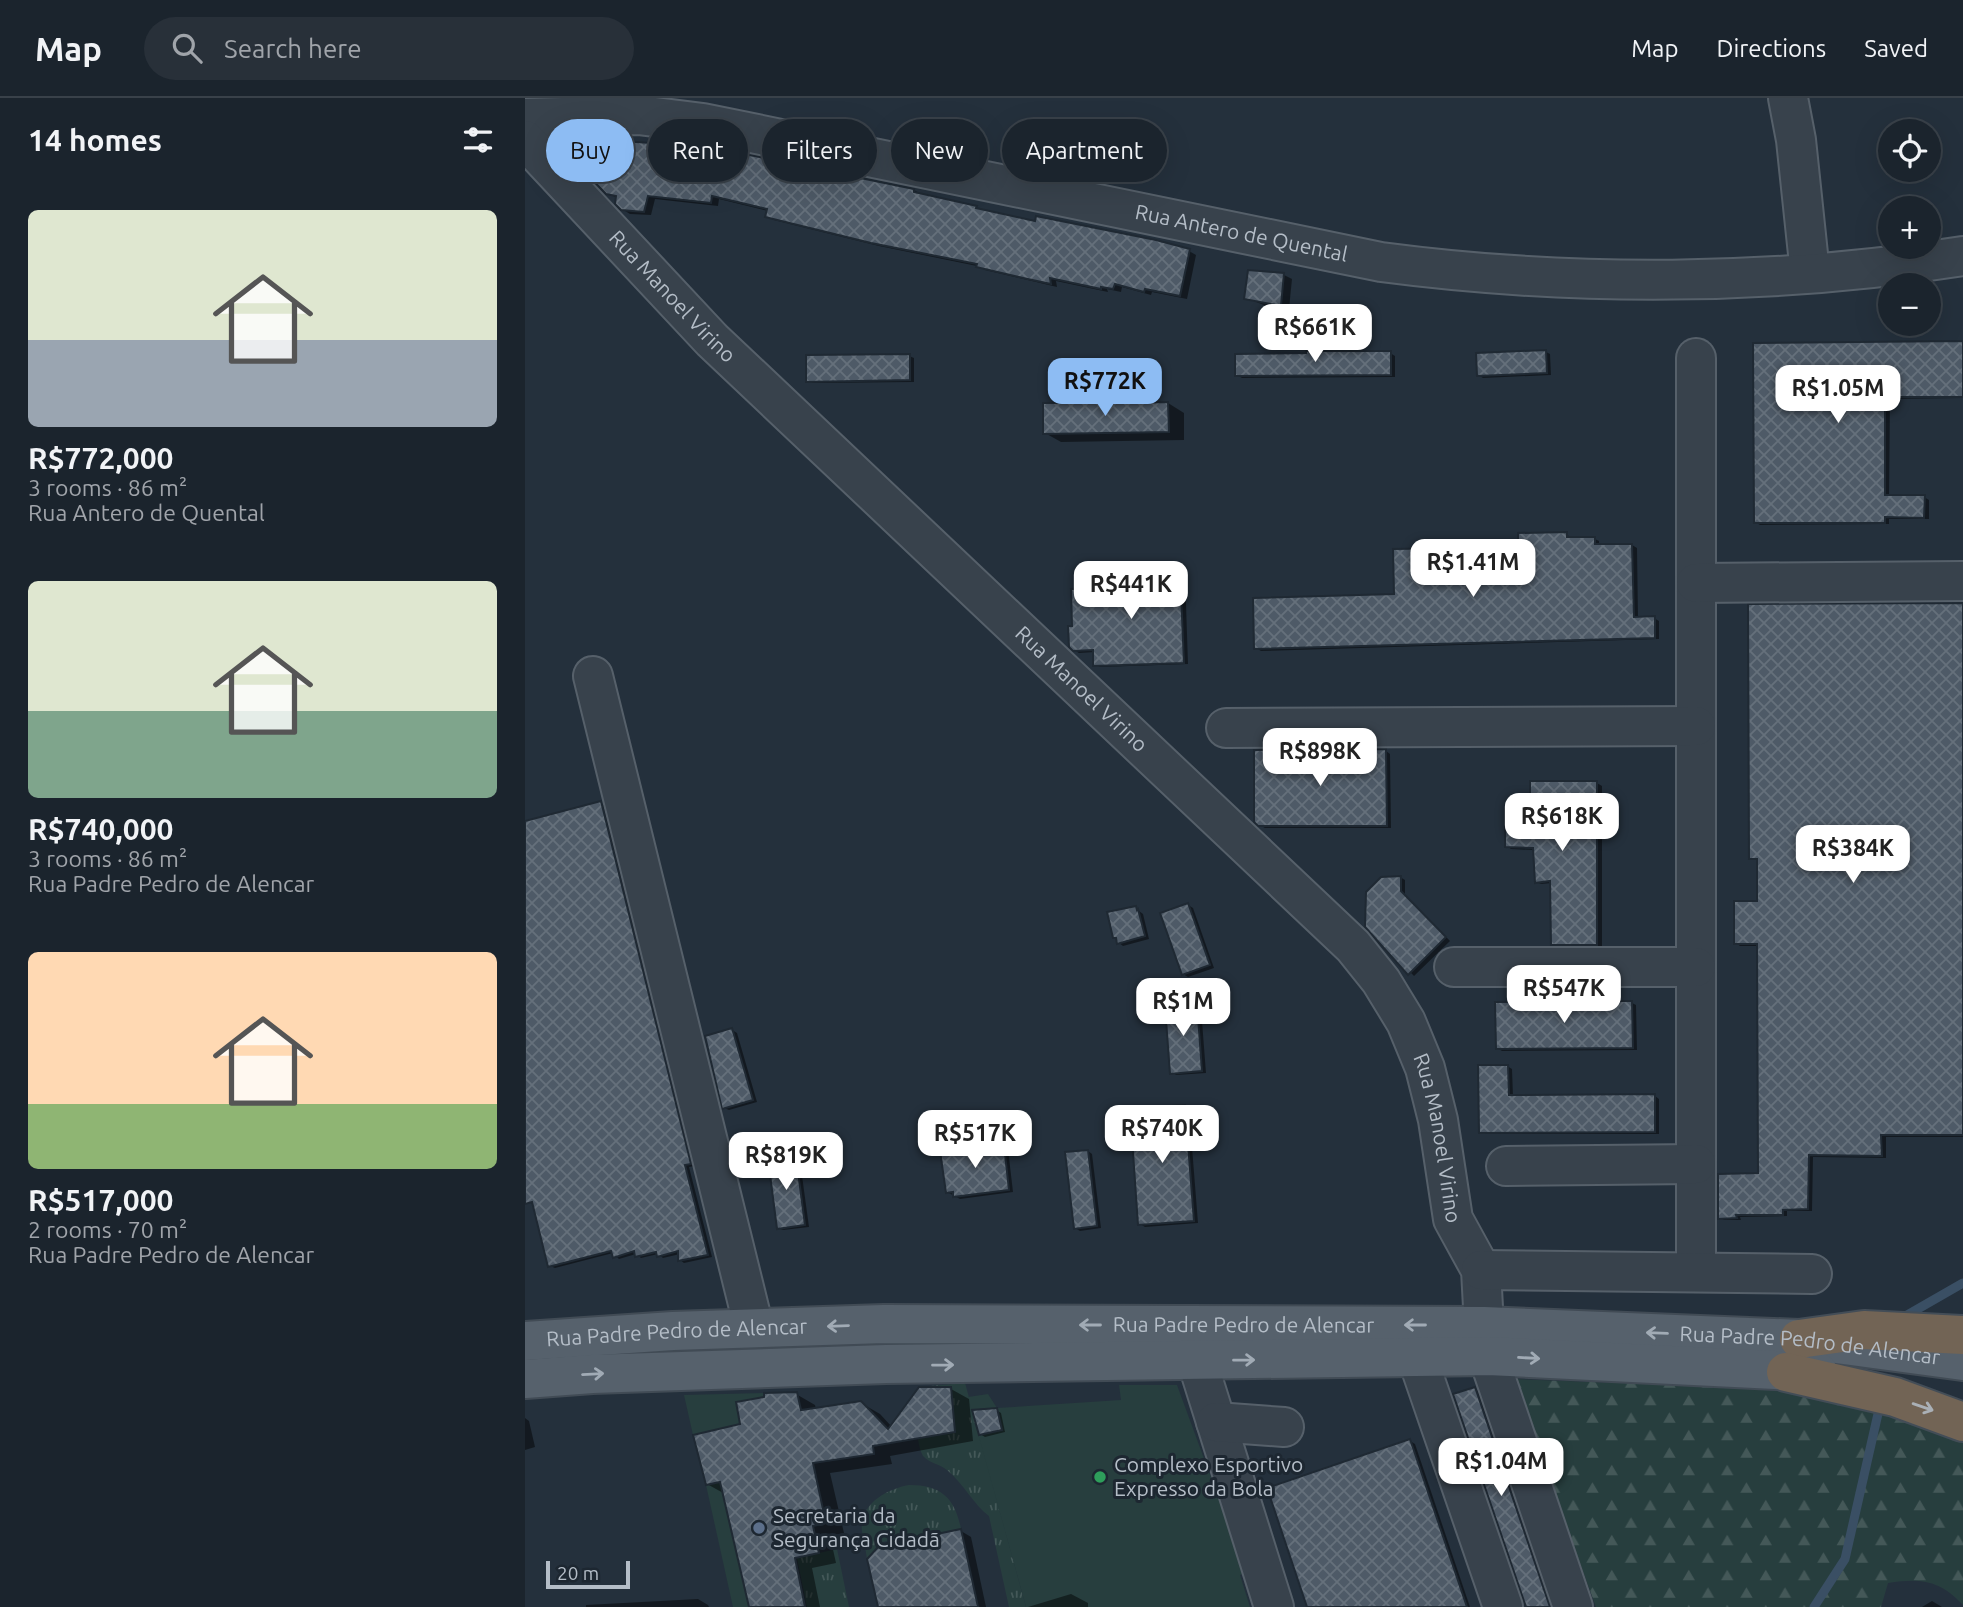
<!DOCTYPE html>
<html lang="en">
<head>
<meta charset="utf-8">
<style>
	body { margin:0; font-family:Ubuntu,sans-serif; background:#283039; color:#f1f3f6; height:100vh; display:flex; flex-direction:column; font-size:26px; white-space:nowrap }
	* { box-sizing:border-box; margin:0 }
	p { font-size:23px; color:#a0a4aa }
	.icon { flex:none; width:38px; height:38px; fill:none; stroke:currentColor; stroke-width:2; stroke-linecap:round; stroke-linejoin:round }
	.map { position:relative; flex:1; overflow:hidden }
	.sheet { display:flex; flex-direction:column; background:#1b242d; width:525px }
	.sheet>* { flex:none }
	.banner { position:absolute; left:21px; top:21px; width:665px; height:63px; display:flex; gap:14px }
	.fabs { position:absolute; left:1353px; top:21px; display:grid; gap:14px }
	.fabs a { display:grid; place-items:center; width:63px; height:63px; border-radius:50%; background:#1b242d; box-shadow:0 7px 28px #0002,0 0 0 2px #394149; font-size:35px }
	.scale { position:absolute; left:21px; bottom:18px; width:84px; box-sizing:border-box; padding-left:7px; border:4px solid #b4bdc7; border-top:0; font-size:19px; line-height:24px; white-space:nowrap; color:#b4bdc7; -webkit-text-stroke:5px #1d2731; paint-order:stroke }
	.price { position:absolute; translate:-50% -60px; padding:0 16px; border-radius:14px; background:#fff; color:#222; font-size:23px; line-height:46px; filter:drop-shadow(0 2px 4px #0008) }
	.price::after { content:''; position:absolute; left:50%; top:42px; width:21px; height:16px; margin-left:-10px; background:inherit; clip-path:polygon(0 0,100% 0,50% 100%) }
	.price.active { background:#8dbcf3; color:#111 }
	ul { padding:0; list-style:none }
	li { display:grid; align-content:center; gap:14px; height:371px; padding:0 28px }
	li span { display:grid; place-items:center; height:217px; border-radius:10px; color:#555 }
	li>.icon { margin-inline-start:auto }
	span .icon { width:126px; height:126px; fill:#fffc; stroke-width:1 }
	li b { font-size:30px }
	h2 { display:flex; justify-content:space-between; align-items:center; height:84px; padding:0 28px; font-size:30px }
	.chip { padding:0 24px; border-radius:32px; background:#1b242d; box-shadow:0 7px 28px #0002,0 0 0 2px #394149; font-size:24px; line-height:63px }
	.chip.active { background:#8dbcf3; color:#111 }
	header { display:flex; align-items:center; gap:42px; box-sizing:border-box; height:98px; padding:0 35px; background:#1b242d; border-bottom:2px solid #394149 }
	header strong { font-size:33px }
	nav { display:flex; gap:38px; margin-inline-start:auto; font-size:24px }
	.search { width:490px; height:63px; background:#283039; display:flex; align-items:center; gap:18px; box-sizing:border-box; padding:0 24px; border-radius:38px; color:#a0a4aa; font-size:26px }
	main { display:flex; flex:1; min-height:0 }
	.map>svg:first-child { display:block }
</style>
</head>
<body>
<header>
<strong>Map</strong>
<div class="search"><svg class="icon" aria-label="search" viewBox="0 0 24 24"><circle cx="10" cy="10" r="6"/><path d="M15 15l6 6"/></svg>Search here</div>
<nav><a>Map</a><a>Directions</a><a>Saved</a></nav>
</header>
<main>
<section class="sheet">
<h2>14 homes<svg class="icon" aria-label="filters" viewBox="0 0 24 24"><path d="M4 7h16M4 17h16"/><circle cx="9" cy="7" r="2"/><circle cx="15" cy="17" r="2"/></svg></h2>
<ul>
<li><span style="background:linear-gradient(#dfe7d0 60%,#9aa5b1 0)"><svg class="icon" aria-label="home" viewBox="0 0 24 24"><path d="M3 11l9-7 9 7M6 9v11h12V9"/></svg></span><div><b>R$772,000</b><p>3 rooms · 86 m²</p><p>Rua Antero de Quental</p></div></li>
<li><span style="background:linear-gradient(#dfe7d0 60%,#7fa58c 0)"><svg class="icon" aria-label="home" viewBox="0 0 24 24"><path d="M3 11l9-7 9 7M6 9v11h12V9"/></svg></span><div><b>R$740,000</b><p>3 rooms · 86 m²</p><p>Rua Padre Pedro de Alencar</p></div></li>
<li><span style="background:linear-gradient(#ffd9b3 70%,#8fb573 0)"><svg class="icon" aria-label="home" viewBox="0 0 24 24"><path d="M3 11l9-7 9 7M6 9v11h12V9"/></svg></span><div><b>R$517,000</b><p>2 rooms · 70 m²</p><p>Rua Padre Pedro de Alencar</p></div></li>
</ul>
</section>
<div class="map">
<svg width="1438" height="1509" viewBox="0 0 1438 1509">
	<defs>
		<pattern id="grass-tufts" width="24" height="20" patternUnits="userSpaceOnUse" patternTransform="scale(1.75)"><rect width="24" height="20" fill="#273e3e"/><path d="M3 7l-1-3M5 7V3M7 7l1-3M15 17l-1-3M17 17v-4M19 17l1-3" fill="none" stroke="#445858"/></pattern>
		<pattern id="forest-firs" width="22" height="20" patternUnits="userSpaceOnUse" patternTransform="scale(1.75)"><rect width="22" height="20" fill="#273e3e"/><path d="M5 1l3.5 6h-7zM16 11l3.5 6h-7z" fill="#445858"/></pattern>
		<pattern id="building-cross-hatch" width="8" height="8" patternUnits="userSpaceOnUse" patternTransform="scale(1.75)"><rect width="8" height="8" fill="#4e5a67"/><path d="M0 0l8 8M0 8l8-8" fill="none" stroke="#65707b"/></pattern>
	</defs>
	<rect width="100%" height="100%" fill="#24303c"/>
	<g fill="url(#grass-tufts)">
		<path d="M 440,1285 L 501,1509 L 484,1509 L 464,1418 C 448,1406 439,1386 422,1372 C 415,1366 404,1365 398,1358 C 395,1353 394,1347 393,1341 L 428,1334 L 426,1289 L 394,1289 Z"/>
		<path d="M 384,1387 C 416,1387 430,1400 436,1431 L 363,1446 L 362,1443 L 350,1446 L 351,1451 L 342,1461 C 341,1452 338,1442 337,1433 C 334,1406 362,1391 384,1387 Z"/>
		<path d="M 312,1451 L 324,1509 L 282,1509 L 272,1460 Z"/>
	</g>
	<path fill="url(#forest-firs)" d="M 988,1281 L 1226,1290 L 1332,1303 L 1438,1333 L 1438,1507 C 1415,1482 1395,1480 1363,1485 L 1356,1509 L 1071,1509 Z"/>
	<g fill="#273e3e">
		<path d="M 594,1287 L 652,1287 L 721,1475 L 715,1477 L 725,1509 L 501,1509 L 443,1299 L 463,1296 L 472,1310 L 596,1302 Z"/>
		<path d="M 239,1295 L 243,1317 L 232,1319 L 229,1301 L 211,1304 L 217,1339 L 189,1338 L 187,1332 L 168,1337 L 159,1297 Z"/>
		<path d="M 195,1384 L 224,1509 L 208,1509 L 181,1387 Z"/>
	</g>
	<g fill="#0007">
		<path d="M 253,65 L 261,69 L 389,92 L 396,96 L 451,109 L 459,114 L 664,153 L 671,157 L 662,201 L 627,194 L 626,197 L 597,189 L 596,194 L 582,191 L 583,194 L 531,183 L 532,189 L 507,183 L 460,172 L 452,168 L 354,148 L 249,122 L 242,118 L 243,113 L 194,101 L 193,108 L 130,101 L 126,117 L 105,116 L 97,111 L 92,100 L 82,95 Z"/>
		<path d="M 759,177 L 767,181 L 764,211 L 744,209 L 721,200 Z"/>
		<path d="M 1438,245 L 1438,300 L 1365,301 L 1364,399 L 1399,399 L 1404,402 L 1404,421 L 1364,421 L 1364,426 L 1235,427 L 1230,424 L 1230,246 Z"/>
		<path d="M 1021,254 L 1025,256 L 1026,277 L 958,280 L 953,277 Z"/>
		<path d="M 865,255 L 870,258 L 870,279 L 717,280 L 712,277 Z"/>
		<path d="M 384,258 L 389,260 L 389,284 L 288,285 L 283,283 Z"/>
		<path d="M 643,305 L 659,315 L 659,342 L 536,344 L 520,335 Z"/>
		<path d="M 1042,436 L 1046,441 L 1070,441 L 1074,443 L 1074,448 L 1107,447 L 1112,450 L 1113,520 L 1129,520 L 1134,523 L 1134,541 L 736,553 L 731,550 L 995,450 Z"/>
		<path d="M 655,473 L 660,476 L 663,566 L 575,569 L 570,566 L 570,554 L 554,555 L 549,552 L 606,491 Z"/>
		<path d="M 1438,506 L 1438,1039 L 1361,1039 L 1361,1060 L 1288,1059 L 1287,1113 L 1262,1113 L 1262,1118 L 1215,1119 L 1216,1122 L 1199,1122 L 1195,1120 L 1235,1077 L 1234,848 L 1215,848 L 1211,845 L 1234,805 L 1234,762 L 1226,760 L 1224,508 Z"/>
		<path d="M 861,653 L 865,656 L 866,730 L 740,730 L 734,727 Z"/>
		<path d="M 1072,685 L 1077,688 L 1077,848 L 1032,848 L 1027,846 L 1027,785 L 1016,786 L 1011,784 L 1010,752 L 986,751 L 982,748 L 1007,711 Z"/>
		<path d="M 76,705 L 81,708 L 170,1068 L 164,1069 L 187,1159 L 159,1165 L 155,1162 L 155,1156 L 138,1160 L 133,1156 L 116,1160 L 111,1156 L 94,1161 L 88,1155 L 30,1170 L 25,1168 L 10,1107 L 4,1104 L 0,1088 L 0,724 Z"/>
		<path d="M 875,779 L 880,782 L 880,797 L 925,843 L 889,878 L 842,829 Z"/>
		<path d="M 663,807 L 668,810 L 689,870 L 663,879 L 658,876 Z"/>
		<path d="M 610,810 L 618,816 L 624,841 L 598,848 L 594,845 Z"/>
		<path d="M 1107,905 L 1111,907 L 1112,952 L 977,953 L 972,950 Z"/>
		<path d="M 671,907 L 676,910 L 681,975 L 651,977 L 647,974 Z"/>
		<path d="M 207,932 L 212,935 L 232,1004 L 204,1012 L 199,1010 Z"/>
		<path d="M 982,968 L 987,971 L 988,999 L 1130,998 L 1134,1001 L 1134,1036 L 961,1036 L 956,1034 Z"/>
		<path d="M 660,1009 L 664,1011 L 673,1125 L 620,1129 L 615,1126 Z"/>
		<path d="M 475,1047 L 483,1051 L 488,1094 L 435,1101 L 422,1094 Z"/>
		<path d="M 563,1053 L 567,1056 L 576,1130 L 555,1133 L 550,1130 Z"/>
		<path d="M 271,1060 L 275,1063 L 284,1129 L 258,1132 L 253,1130 Z"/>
		<path d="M 426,1291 L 444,1301 L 448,1343 L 365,1358 L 367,1366 L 305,1375 L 319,1435 L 305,1438 L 311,1465 L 287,1470 L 295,1509 L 225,1509 L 200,1396 L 182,1386 L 217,1327 L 271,1296 L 290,1307 L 291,1311 L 336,1305 L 355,1316 L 367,1329 Z"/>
		<path d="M 950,1291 L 962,1297 L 1033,1509 L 1002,1509 Z"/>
		<path d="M 471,1312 L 476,1315 L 480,1334 L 460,1339 L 455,1336 Z"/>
		<path d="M 0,1320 L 4,1323 L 10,1349 L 0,1352 Z"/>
		<path d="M 885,1343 L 890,1346 L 945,1509 L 784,1509 Z"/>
		<path d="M 436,1433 L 446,1439 L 461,1509 L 354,1509 Z"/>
		<path d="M 546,1496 L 563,1505 L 563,1509 L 503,1509 Z"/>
		<path d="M 173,1501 L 183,1507 L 184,1509 L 61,1509 L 61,1507 Z"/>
		<path d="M 1407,1503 L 1417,1509 L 1397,1509 Z"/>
	</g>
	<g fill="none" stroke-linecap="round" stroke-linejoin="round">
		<g stroke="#3a4f64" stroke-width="9">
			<path d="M 1377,1220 L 1438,1185"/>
			<path d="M 1289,1509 L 1320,1461 L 1355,1307"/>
		</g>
	</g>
	<g fill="url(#building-cross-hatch)" stroke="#1f2933" stroke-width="2">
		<path d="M 95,43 L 160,47 L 230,58 L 254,63 L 253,66 L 310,78 L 311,75 L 389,91 L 389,94 L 452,108 L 451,110 L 510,123 L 511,118 L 631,142 L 665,151 L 655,198 L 620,191 L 619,194 L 590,186 L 588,191 L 576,189 L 576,191 L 525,180 L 526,186 L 498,180 L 451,169 L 452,166 L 346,145 L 240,119 L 242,111 L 187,98 L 186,105 L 123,98 L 119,114 L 96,112 L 90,106 L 91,98 L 81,96 L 64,78 L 67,47 L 94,48 Z"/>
		<path d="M 723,172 L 759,175 L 756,208 L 719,201 Z"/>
		<path d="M 1438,243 L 1438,299 L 1360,299 L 1360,397 L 1400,397 L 1399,420 L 1360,419 L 1360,425 L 1229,425 L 1228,245 Z"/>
		<path d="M 1021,252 L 1022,275 L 952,278 L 951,255 Z"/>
		<path d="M 781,253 L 866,253 L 866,277 L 710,278 L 710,256 L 781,255 Z"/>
		<path d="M 385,256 L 385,282 L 281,284 L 281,257 Z"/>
		<path d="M 643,304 L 644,334 L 518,336 L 518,305 Z"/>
		<path d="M 1042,434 L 1042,439 L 1070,439 L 1070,446 L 1107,446 L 1109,519 L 1130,518 L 1130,540 L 729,551 L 728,500 L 869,496 L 868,451 L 993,449 L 993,435 Z"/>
		<path d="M 655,471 L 659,565 L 568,568 L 568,552 L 548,553 L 544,549 L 543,528 L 547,528 L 546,491 L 604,489 L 604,473 Z"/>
		<path d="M 1438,505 L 1438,1037 L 1356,1037 L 1357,1058 L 1284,1057 L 1283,1111 L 1258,1112 L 1258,1117 L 1211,1117 L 1212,1120 L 1193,1121 L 1193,1076 L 1233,1075 L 1232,846 L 1209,846 L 1209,803 L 1232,803 L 1232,761 L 1224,761 L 1223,506 Z"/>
		<path d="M 861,651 L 862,728 L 733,728 L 729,724 L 729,652 Z"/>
		<path d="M 1005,683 L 1072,683 L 1072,847 L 1026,847 L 1025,783 L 1010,785 L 1008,750 L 980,749 L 980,710 L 1005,709 Z"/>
		<path d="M 76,703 L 166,1066 L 160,1067 L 183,1157 L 153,1163 L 153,1153 L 132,1159 L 131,1154 L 110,1159 L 109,1153 L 88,1160 L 86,1153 L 23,1169 L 7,1104 L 0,1106 L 0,723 Z"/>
		<path d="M 876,778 L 876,793 L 921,839 L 883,877 L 840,829 L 841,794 L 856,779 Z"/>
		<path d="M 663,805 L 685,867 L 657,877 L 635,815 Z"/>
		<path d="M 611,808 L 612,812 L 613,811 L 620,838 L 592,846 L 591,840 L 588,840 L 582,814 Z"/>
		<path d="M 1088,903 L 1107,903 L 1108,950 L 971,951 L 970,904 Z"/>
		<path d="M 672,905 L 677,973 L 645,976 L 640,908 Z"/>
		<path d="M 207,930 L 228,1002 L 197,1011 L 180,938 Z"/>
		<path d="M 953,967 L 983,967 L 984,997 L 1130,996 L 1130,1034 L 954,1035 Z"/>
		<path d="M 660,1007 L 669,1123 L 613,1127 L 605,1011 Z"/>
		<path d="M 476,1045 L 479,1047 L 484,1092 L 428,1099 L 428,1094 L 421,1095 L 415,1053 Z"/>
		<path d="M 563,1052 L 572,1128 L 549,1131 L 540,1054 Z"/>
		<path d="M 271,1058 L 280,1127 L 252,1131 L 243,1061 Z"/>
		<path d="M 394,1289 L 426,1289 L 430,1334 L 348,1348 L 349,1356 L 288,1365 L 301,1425 L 288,1428 L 294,1455 L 270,1460 L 280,1509 L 224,1509 L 195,1384 L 181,1387 L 168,1337 L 215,1326 L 211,1304 L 239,1299 L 239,1295 L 272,1294 L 276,1312 L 336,1303 L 363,1331 Z"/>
		<path d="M 950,1289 L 1025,1509 L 1001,1509 L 928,1296 Z"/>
		<path d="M 472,1310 L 477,1332 L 454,1337 L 447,1312 Z"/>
		<path d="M 885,1341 L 942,1509 L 782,1509 L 742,1390 Z"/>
		<path d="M 436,1431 L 453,1509 L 353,1509 L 342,1461 L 354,1448 Z"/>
	</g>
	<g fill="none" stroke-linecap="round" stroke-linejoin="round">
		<g stroke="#56606a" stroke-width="42">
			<g id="minor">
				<path d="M 1263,0 L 1271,42 L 1285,175"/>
				<path id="s1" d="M 0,20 L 113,17 L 178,25 L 856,164 C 1046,189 1249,188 1438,158"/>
				<path id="s2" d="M 0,42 L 187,242 L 828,848 L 856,883 L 881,924 L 900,970 L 913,1022 L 928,1121 L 956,1172 L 959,1228"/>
				<path d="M 1171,260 L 1171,1174"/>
				<path d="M 1171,485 L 1438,483"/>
				<path d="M 68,578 L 229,1230"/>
				<path d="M 701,630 L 1171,628"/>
				<path d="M 929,869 L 1171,869"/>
				<path d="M 981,1068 L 1171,1066"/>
				<path d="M 956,1172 L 1287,1176"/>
				<path d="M 963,1258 L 1048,1509"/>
				<path d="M 892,1259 L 978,1509"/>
				<path d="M 672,1263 L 749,1509"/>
				<path d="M 691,1324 L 759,1329"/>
			</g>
		</g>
		<g stroke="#414b55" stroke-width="42">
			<g id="major">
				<path id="s3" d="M 0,1243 L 148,1233 L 359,1226 L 959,1228 L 1274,1241 L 1438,1263"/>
				<path d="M 0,1281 L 67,1276 L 361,1266 L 963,1258 L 1293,1274"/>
			</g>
		</g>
		<g stroke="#434d57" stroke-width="42">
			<g id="highway">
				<path d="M 1274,1241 L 1339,1232 L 1438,1237"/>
				<path d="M 1261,1274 L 1370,1299 L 1438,1324"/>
			</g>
		</g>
		<use href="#minor" stroke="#38424c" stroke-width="38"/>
		<use href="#major" stroke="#56616c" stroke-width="38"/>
		<use href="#highway" stroke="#726455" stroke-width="38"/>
	</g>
	<defs><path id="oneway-shaft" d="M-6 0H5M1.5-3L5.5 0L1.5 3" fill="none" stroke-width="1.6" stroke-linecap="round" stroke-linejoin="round" transform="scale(1.75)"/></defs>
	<g stroke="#a1abb5">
		<use href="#oneway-shaft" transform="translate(565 1227) rotate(-180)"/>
		<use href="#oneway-shaft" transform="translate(890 1227) rotate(-180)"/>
		<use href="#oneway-shaft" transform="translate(313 1228) rotate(178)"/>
		<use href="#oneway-shaft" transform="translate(1132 1235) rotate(-178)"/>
		<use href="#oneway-shaft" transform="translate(1004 1260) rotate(3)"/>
		<use href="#oneway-shaft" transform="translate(719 1262) rotate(-1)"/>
		<use href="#oneway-shaft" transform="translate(418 1267) rotate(-1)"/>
		<use href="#oneway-shaft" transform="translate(68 1276) rotate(-3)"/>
	</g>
	<use stroke="#aab0b6" href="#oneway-shaft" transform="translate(1398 1309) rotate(19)"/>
	<circle fill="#2e9e5b" stroke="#1d2731" stroke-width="2.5" cx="575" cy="1379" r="7"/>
	<circle fill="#5c6f8a" stroke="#1d2731" stroke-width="2.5" cx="234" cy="1430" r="7"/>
	<g text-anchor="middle" stroke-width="6" stroke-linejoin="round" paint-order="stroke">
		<g font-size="21" fill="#b4bdc7" stroke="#1d2731">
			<text dy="7" stroke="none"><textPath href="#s1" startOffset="728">Rua Antero de Quental</textPath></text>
			<text dy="7" stroke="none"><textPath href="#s2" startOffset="215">Rua Manoel Virino</textPath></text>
			<text dy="7" stroke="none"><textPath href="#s2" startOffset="782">Rua Manoel Virino</textPath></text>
			<text dy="7" stroke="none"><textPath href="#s2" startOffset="1370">Rua Manoel Virino</textPath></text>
			<text dy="7" stroke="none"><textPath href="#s3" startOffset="719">Rua Padre Pedro de Alencar</textPath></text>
			<text dy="7" stroke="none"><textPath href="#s3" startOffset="152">Rua Padre Pedro de Alencar</textPath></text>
			<text dy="7" stroke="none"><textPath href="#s3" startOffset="1286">Rua Padre Pedro de Alencar</textPath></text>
		</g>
		<g font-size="21" fill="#b4bdc7" stroke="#1d2731" text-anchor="start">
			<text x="589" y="1374">Complexo Esportivo<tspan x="589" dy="24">Expresso da Bola</tspan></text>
			<text x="248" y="1425">Secretaria da<tspan x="248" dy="24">Segurança Cidadã</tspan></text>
		</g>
	</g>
</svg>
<div class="fabs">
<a><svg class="icon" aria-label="locate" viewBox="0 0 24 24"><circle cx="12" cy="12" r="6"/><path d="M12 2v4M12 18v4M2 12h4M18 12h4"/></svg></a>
<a>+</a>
<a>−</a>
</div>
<div class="scale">20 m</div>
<b class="price" style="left:790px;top:266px">R$661K</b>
<b class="price active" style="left:580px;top:320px">R$772K</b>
<b class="price" style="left:1313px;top:327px">R$1.05M</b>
<b class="price" style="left:948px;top:501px">R$1.41M</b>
<b class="price" style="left:606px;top:523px">R$441K</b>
<b class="price" style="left:795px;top:690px">R$898K</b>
<b class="price" style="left:1037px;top:755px">R$618K</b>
<b class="price" style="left:1328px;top:787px">R$384K</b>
<b class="price" style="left:1039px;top:927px">R$547K</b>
<b class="price" style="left:658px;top:940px">R$1M</b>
<b class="price" style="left:637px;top:1067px">R$740K</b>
<b class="price" style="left:450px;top:1072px">R$517K</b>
<b class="price" style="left:261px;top:1094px">R$819K</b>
<b class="price" style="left:976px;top:1400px">R$1.04M</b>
<div class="banner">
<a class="chip active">Buy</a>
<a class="chip">Rent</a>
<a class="chip">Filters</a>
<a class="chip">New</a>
<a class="chip">Apartment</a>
</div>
</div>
</main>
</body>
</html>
